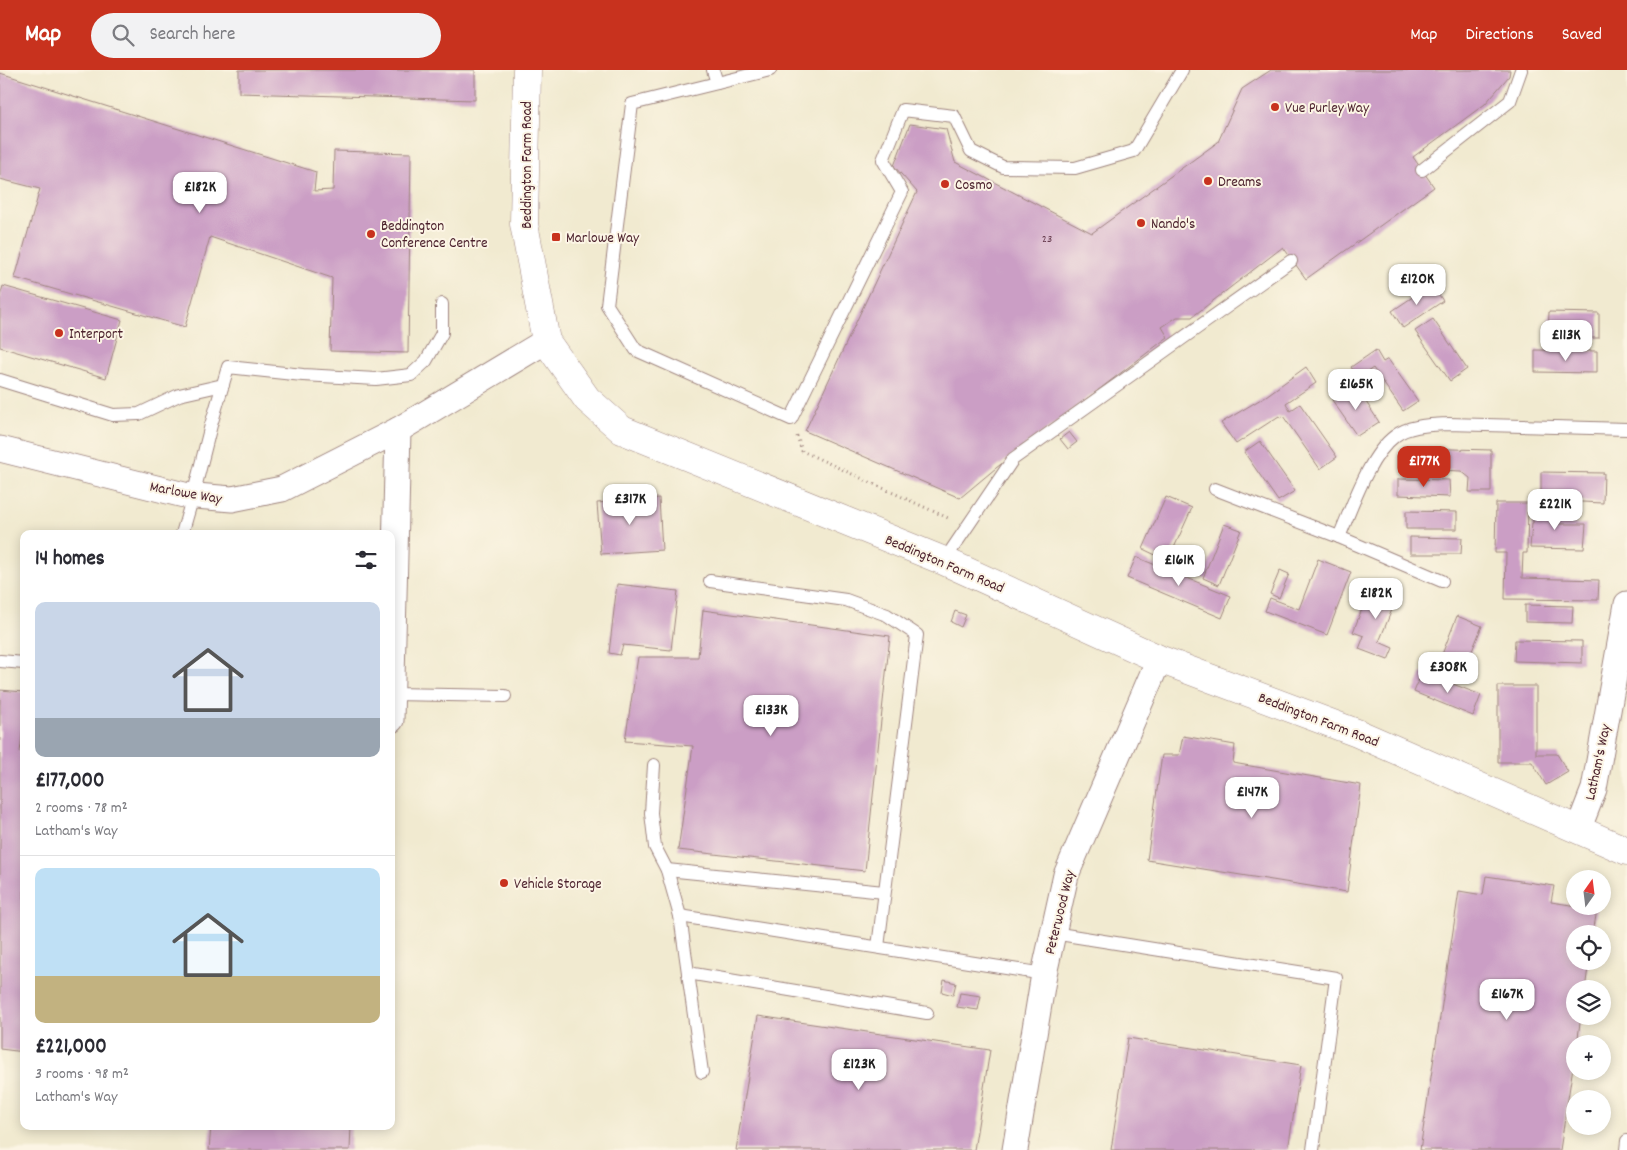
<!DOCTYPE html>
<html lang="en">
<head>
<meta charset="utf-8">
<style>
	body { margin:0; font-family:Dekko,sans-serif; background:#f2f2f3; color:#2b2b33; height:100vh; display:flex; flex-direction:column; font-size:19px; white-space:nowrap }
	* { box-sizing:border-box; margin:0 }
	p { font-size:16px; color:#7c7c81 }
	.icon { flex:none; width:28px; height:28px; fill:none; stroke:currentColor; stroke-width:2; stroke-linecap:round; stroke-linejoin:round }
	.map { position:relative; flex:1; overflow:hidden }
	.details { position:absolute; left:20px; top:460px; width:375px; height:600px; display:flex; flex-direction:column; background:#fff; border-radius:10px; box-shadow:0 2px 12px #0003 }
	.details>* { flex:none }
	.needle { width:32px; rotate:14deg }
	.buttons { position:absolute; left:1566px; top:800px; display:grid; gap:10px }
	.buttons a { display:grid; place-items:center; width:45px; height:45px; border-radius:50%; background:#fff; box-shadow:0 2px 12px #0003; font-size:25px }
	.price { position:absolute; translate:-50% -42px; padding:0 11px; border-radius:10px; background:#fff; color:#222; font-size:16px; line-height:32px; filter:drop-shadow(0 1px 2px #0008) }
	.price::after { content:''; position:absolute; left:50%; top:30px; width:15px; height:11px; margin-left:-8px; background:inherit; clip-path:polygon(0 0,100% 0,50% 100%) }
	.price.on { background:#c8321e; color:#fff }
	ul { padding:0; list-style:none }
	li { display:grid; align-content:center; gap:10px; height:265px; padding:0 15px }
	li+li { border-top:1px solid #e1e1e2 }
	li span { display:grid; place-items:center; height:155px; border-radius:10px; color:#555 }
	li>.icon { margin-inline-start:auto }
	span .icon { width:90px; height:90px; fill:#fffc; stroke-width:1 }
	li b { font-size:21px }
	h2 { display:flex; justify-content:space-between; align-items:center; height:60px; padding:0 15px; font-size:21px }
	header { display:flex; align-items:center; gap:30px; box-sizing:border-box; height:70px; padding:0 25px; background:#c8321e; color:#fff }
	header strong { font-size:24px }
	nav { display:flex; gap:28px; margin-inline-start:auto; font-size:18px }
	.search { width:350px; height:45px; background:#f2f2f3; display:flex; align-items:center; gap:12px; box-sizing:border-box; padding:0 18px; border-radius:28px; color:#7c7c81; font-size:19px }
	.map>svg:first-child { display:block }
</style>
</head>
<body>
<header>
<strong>Map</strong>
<div class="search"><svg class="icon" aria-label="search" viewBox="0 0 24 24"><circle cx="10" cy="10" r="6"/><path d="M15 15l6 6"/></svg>Search here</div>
<nav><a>Map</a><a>Directions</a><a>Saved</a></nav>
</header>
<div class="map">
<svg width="1627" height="1080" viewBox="0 0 1627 1080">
	<rect width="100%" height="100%" fill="#fcf5e5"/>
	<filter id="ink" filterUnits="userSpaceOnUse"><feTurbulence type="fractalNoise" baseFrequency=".02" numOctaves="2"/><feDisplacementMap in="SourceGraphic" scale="10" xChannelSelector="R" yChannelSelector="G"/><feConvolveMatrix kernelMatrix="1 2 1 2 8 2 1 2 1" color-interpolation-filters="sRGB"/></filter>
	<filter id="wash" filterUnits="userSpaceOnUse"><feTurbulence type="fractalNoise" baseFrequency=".0096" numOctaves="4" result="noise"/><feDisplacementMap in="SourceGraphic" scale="20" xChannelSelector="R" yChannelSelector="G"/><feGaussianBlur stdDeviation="1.12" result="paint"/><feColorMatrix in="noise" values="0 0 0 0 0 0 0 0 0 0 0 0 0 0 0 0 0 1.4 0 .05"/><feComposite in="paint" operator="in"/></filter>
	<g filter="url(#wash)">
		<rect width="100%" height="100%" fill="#f1ead0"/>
		<g id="blocks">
			<g fill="#cb9ec5">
				<path d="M 239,0 L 475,0 L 475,30 L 239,23 Z"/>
				<path d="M 1271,0 L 1510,0 L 1509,6 L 1485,34 L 1413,87 L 1434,117 L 1306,209 L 1283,177 L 1192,247 L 1177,247 L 1162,257 L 1168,267 L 996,398 L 960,428 L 805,361 L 917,122 L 894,96 L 910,54 L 946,59 L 955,92 L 1092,163 L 1218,72 L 1242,19 Z"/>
				<path d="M 0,3 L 316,102 L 314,121 L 333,120 L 334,81 L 411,83 L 408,283 L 330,281 L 332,208 L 210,167 L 185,257 L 15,208 L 40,119 L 0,109 Z"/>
				<path d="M 1432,214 L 1443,231 L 1403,258 L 1392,241 Z"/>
				<path d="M 3,216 L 122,250 L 106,308 L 0,277 L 0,226 Z"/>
				<path d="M 1549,242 L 1599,243 L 1599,268 L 1548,268 Z"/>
				<path d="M 1433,249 L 1467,299 L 1450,311 L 1415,261 Z"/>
				<path d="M 1376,280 L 1383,292 L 1388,289 L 1418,331 L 1403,341 L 1373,298 L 1358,308 L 1351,297 Z"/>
				<path d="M 1535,280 L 1597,281 L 1597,303 L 1535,302 Z"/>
				<path d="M 1306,297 L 1316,313 L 1286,333 L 1290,341 L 1300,334 L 1337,387 L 1320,399 L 1283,346 L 1280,348 L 1279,346 L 1236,374 L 1221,353 L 1266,326 Z"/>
				<path d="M 1355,315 L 1379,352 L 1357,366 L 1332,330 Z"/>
				<path d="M 1069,362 L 1077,372 L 1068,379 L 1060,369 Z"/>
				<path d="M 1260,371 L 1295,421 L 1278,431 L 1244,382 Z"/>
				<path d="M 1415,378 L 1491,380 L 1491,422 L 1469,422 L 1470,408 L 1461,401 L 1414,399 Z"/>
				<path d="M 1541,402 L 1604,403 L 1603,433 L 1541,430 Z"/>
				<path d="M 1398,409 L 1449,410 L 1450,427 L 1398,425 Z"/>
				<path d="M 1166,427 L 1192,438 L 1168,491 L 1143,479 Z"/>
				<path d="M 659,428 L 662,480 L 601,484 L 597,433 Z"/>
				<path d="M 1496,433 L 1528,433 L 1527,483 L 1523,483 L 1522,508 L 1599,510 L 1598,530 L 1505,529 L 1506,483 L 1495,483 Z"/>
				<path d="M 1534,433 L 1551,433 L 1551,454 L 1586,454 L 1584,479 L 1530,478 L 1532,453 L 1533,453 Z"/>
				<path d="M 1406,441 L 1457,442 L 1457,459 L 1406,459 Z"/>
				<path d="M 1224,454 L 1241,460 L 1219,515 L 1203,508 Z"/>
				<path d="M 1410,467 L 1462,468 L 1461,484 L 1410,484 Z"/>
				<path d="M 1136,487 L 1231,526 L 1222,548 L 1127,508 Z"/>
				<path d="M 1318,489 L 1351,502 L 1327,565 L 1265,541 L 1270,528 L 1299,539 Z"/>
				<path d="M 1280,500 L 1289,504 L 1279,528 L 1270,524 Z"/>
				<path d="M 1373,511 L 1399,522 L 1379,572 L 1393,578 L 1388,590 L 1359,579 L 1364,566 L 1353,562 Z"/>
				<path d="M 617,514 L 678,521 L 671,580 L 623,575 L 620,585 L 609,583 Z"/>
				<path d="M 1525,535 L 1573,536 L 1572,553 L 1525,552 Z"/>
				<path d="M 703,540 L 890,566 L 865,801 L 678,780 L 693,676 L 625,671 L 638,587 L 698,587 Z"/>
				<path d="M 955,541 L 966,545 L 961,557 L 951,552 Z"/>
				<path d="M 1457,546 L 1482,556 L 1466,596 L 1441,587 Z"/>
				<path d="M 1515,570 L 1582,571 L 1582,593 L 1514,591 Z"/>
				<path d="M 1422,602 L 1481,625 L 1473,646 L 1414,622 Z"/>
				<path d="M 1498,616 L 1536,616 L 1536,684 L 1557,684 L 1568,702 L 1546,715 L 1532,692 L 1498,692 Z"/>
				<path d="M 0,620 L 24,622 L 24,647 L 20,682 L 24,682 L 24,982 L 0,979 Z"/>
				<path d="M 1183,666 L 1235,675 L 1233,693 L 1361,715 L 1347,822 L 1147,790 L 1162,685 L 1179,685 Z"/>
				<path d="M 1486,806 L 1554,816 L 1551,832 L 1597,839 L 1593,864 L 1575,864 L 1575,891 L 1589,891 L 1585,919 L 1575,919 L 1575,946 L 1581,946 L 1577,974 L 1575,974 L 1575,984 L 1560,1080 L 1420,1080 L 1459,821 L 1483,825 Z"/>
				<path d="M 944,910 L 956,913 L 953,925 L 942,922 Z"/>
				<path d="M 960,923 L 981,926 L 978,940 L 957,937 Z"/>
				<path d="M 758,946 L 990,980 L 974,1080 L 736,1080 Z"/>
				<path d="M 1128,968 L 1301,995 L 1288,1080 L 1111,1080 Z"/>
				<path d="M 211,1056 L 351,1056 L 350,1080 L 209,1080 Z"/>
			</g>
		</g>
	</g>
	<g filter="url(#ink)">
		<use href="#blocks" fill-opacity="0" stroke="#9e847e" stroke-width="1"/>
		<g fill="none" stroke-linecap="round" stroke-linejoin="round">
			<g stroke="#9e847e" stroke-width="14">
				<g id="service">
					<path d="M 713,0 L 717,13"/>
					<path d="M 770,0 L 632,34 L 607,235 L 636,280 L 791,349 L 902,122 L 883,90 L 903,40 L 954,46 L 971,81 L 1003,97 L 1075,98 L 1134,81 L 1182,0"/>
					<path d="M 1422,100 L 1510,31 L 1521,0"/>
					<path d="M 0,310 L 113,345 L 139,344 L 179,325 L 223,315"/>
					<path d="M 1215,419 L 1339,467 L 1442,511"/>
					<path d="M 182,464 L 193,426 L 211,355 L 228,297 L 303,305 L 376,309 L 411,305 L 426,291 L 442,263 L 442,234"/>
					<path d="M 1339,467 C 1352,437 1369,385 1395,366 C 1408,355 1432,355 1448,354 L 1627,359"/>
					<path d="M 944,491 L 1013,389 L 1291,191"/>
					<path d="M 710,511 L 846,530 L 887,545 L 917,565 L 878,877"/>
					<path d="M 0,591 L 24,593"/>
					<path d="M 392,624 L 505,626"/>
					<path d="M 654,695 L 651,743 L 655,777 L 667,800 L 680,846 L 702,1002"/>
					<path d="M 667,800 L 884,822"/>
					<path d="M 680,846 L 1044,904"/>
					<path d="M 1053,863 L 1336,908 L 1313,1080"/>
					<path d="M 688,903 L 927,943"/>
					<path d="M 1626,1080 L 1627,1071"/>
				</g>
			</g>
			<g stroke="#9e847e" stroke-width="27">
				<g id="minor">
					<path d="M 0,379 L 184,425 L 232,429 L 282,419 L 398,360 L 546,271"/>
					<path d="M 391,650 L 398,360"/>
					<path d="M 1578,760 L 1594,719 L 1627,534"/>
					<path d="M 1015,1080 L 1044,904 L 1066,805 L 1159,589"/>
				</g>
			</g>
			<g stroke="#9e847e" stroke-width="29">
				<path id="tertiary" d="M 527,0 L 524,154 L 546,271 L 587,329 L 622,360 L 944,491 L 1159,589 L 1357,663 L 1627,781"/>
			</g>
			<path stroke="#9e847e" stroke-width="3" stroke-dasharray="1 4" stroke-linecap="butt" d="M 797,366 L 802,381 L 948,448"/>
			<use href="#service" stroke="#fff" stroke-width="12"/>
			<use href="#minor" stroke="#fff" stroke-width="25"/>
			<use href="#tertiary" stroke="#fff" stroke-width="28"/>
		</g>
	</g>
	<g fill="#c8321e" stroke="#fcf5e5" stroke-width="2">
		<circle cx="1275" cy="37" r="5"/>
		<circle cx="1208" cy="111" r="5"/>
		<circle cx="945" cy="114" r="5"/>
		<circle cx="1141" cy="153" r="5"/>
		<circle cx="371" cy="164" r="5"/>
		<rect x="551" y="162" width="10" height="10" rx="2.5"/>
		<circle cx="59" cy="263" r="5"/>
		<circle cx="504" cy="813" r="5"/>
	</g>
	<g text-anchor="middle" stroke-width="4" stroke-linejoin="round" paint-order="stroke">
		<g font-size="12" fill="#6a3f52">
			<text x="1047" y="172">23</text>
		</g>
		<g font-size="15" fill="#4a1f2b" stroke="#fcf5e5" text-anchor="start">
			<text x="1285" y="42">Vue Purley Way</text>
			<text x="1218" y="116">Dreams</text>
			<text x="955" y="119">Cosmo</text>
			<text x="1151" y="158">Nando's</text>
			<text x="381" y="160">Beddington<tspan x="381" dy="17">Conference Centre</tspan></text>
			<text x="566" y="172">Marlowe Way</text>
			<text x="69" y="268">Interport</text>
			<text x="514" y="818">Vehicle Storage</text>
		</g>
		<g font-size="15" fill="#4a1f2b" stroke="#fcf5e5">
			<text transform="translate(526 95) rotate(-90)" y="5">Beddington Farm Road</text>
			<text transform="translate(186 422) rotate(10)" y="5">Marlowe Way</text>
			<text transform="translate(945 493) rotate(23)" y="5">Beddington Farm Road</text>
			<text transform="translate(1319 649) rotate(21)" y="5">Beddington Farm Road</text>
			<text transform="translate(1597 692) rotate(-78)" y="5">Latham's Way</text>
			<text transform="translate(1059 842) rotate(-76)" y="5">Peterwood Way</text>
		</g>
	</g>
</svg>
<div class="buttons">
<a><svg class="needle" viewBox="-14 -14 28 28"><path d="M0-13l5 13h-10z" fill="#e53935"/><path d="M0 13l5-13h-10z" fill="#7c7c81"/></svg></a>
<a><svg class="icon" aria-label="locate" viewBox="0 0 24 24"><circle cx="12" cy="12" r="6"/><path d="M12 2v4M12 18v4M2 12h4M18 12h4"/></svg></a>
<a><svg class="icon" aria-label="layers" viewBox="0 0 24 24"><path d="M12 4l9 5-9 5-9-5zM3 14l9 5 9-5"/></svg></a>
<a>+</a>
<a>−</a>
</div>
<b class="price" style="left:200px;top:144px">£182K</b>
<b class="price" style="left:1417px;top:236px">£120K</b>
<b class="price" style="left:1566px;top:292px">£113K</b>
<b class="price" style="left:1356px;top:341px">£165K</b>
<b class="price on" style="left:1424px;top:418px">£177K</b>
<b class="price" style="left:630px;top:456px">£317K</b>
<b class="price" style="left:1555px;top:461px">£221K</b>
<b class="price" style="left:1179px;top:517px">£161K</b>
<b class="price" style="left:1376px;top:550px">£182K</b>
<b class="price" style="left:1448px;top:624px">£308K</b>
<b class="price" style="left:771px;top:667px">£133K</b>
<b class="price" style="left:1252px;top:749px">£147K</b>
<b class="price" style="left:1507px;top:951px">£167K</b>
<b class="price" style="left:859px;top:1021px">£123K</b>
<section class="details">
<h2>14 homes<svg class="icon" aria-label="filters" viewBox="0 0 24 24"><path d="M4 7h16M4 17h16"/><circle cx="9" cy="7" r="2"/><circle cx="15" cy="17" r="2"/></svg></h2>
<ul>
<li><span style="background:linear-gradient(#c9d6e8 75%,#9aa5b1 0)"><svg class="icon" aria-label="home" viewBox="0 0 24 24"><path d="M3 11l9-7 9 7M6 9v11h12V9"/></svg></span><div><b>£177,000</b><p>2 rooms · 78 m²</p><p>Latham's Way</p></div></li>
<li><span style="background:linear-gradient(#bfe0f5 70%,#c2b280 0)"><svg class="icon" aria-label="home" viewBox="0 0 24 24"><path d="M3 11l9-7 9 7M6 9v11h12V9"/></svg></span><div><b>£221,000</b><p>3 rooms · 98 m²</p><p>Latham's Way</p></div></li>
</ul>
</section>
</div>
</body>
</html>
